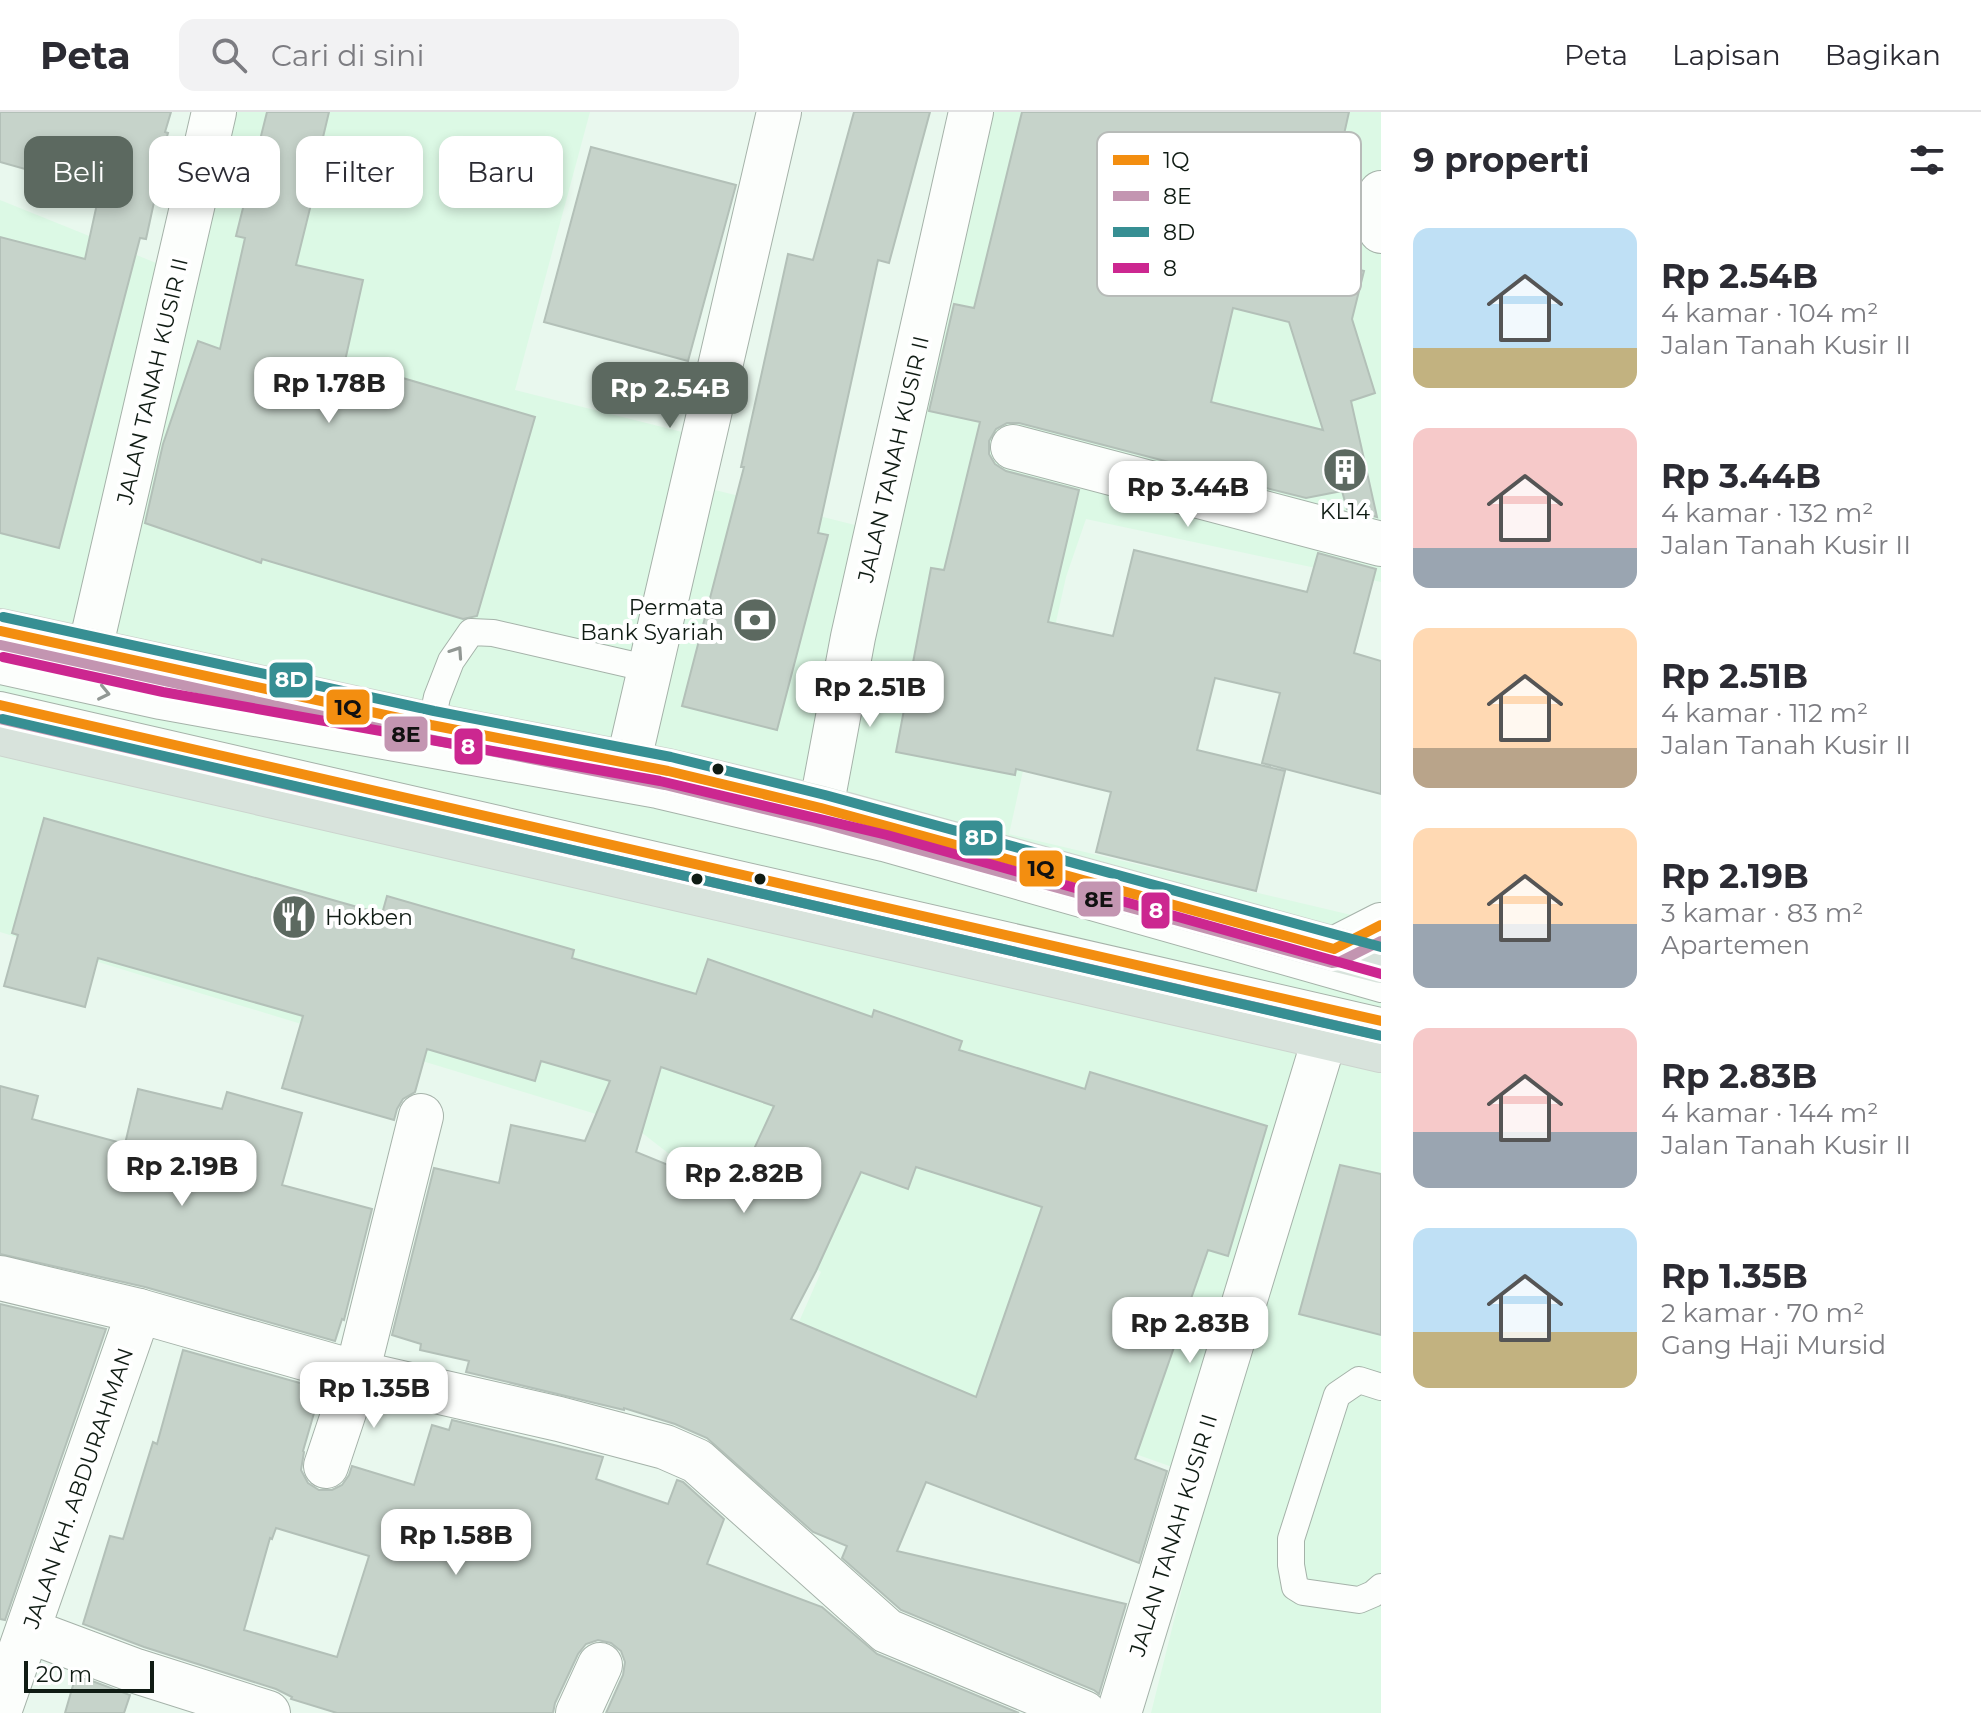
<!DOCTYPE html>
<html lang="id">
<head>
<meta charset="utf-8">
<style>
	body { margin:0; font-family:Montserrat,sans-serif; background:#f2f2f3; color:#2b2b33; height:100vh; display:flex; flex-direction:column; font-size:30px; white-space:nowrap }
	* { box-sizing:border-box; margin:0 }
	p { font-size:26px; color:#7c7c81 }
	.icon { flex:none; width:44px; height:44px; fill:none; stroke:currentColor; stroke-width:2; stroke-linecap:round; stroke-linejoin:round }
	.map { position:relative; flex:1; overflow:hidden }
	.side { display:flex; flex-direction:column; background:#fff; width:600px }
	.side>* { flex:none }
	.top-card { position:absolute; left:24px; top:24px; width:760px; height:72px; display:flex; gap:16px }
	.scale { position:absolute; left:24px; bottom:20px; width:130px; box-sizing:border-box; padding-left:8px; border:4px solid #101c14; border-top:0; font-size:22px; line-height:28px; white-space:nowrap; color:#101c14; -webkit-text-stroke:6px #fff; paint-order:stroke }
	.price { position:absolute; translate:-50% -68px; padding:0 18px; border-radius:16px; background:#fff; color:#222; font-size:26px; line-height:52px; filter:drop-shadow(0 2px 4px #0008) }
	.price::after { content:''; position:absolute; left:50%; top:48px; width:24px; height:18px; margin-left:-12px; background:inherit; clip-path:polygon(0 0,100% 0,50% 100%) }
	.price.on { background:#5c6960; color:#fff }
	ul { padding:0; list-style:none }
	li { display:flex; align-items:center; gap:24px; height:200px; padding:0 32px }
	li span { display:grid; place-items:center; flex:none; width:224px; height:160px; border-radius:16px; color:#555 }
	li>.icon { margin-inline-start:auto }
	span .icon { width:96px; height:96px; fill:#fffc; stroke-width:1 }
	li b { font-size:34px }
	h2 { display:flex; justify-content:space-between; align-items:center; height:96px; padding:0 32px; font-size:34px }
	.chip { padding:0 28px; border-radius:16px; background:#fff; box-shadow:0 4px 12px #0003; font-size:28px; line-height:72px }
	.chip.on { background:#5c6960; color:#fff }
	header { display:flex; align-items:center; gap:48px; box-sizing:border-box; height:112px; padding:0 40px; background:#fff; border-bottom:2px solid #e1e1e2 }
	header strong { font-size:38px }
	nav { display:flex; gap:44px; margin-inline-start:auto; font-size:28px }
	.search { width:560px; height:72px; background:#f2f2f3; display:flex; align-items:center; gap:20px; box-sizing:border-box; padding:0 28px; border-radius:16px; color:#7c7c81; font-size:30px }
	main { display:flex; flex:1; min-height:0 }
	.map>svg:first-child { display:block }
</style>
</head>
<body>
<header>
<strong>Peta</strong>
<div class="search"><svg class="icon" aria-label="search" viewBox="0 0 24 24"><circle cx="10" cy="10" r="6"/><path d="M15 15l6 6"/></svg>Cari di sini</div>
<nav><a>Peta</a><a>Lapisan</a><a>Bagikan</a></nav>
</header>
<main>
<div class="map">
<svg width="1381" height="1601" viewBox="0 0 1381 1601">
	<rect width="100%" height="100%" fill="#e9f8ee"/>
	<path fill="#dcf9e5" d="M 221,0 L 590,0 L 515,278 L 722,330 L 711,377 L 887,421 L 970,0 L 1381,0 L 1381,470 L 1086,407 L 1066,465 L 1009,722 L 1381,810 L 1381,1601 L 1151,1601 L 1209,1368 L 794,1221 L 821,1160 L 632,1013 L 0,820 L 0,88 L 181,161 Z"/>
	<g fill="#c6d3ca" stroke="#b3c0b8" stroke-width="2" fill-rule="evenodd">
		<path d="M 0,0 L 171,0 L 165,20 L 168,21 L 152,80 L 156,81 L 146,127 L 140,126 L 59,436 L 0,421 L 0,125 L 85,147 L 100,78 L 0,50 Z"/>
		<path d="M 267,0 L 329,0 L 313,67 L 317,68 L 296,153 L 363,168 L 345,249 L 535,305 L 477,504 L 463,507 L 262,447 L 261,451 L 145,411 L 163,332 L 198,229 L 220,237 L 245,126 L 236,124 Z"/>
		<path d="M 854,0 L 930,0 L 889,151 L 878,148 L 818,421 L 828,423 L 777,618 L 682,594 L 744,355 L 741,355 L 788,142 L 813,148 Z"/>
		<path d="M 1022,0 L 1349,0 L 1316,147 L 1364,159 L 1352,207 L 1375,281 L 1351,289 L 1377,405 L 1347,397 L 1342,379 L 1306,386 L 1238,369 L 1239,366 L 1188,355 L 1019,311 L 1007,311 L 996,317 L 989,329 L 989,342 L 995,352 L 1006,359 L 1079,378 L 1048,510 L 1113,524 L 1134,438 L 1307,480 L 1318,441 L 1376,457 L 1354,541 L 1381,549 L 1381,682 L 1262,651 L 1280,581 L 1215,566 L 1197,638 L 1285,659 L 1256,779 L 1096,740 L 1111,680 L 1016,657 L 1015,663 L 896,640 L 931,456 L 944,458 L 980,310 L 929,299 L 954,192 L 974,196 ZM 1155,28 L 1229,45 L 1198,178 L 1122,160 ZM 1233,196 L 1289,210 L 1323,318 L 1211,290 Z"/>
		<path d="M 591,35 L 736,73 L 688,249 L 544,210 Z"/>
		<path d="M 44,706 L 382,802 L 387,784 L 574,838 L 572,846 L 696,882 L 708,847 L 872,905 L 874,898 L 962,929 L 959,938 L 1085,977 L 1090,960 L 1267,1014 L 1228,1144 L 1208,1138 L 1135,1347 L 1167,1359 L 1139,1451 L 926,1370 L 897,1439 L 1126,1492 L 1099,1582 L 1094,1578 L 901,1498 L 842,1446 L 847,1434 L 813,1420 L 707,1326 L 675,1312 L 624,1296 L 624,1298 L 466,1260 L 469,1249 L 420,1238 L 421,1232 L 392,1223 L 434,1056 L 499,1071 L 511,1013 L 585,1029 L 610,969 L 541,949 L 535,969 L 427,937 L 415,980 L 403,987 L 397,997 L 394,1008 L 282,976 L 303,904 L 98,846 L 85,895 L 4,874 L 18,823 L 12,821 ZM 661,955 L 774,994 L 734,1080 L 636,1040 ZM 916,1055 L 1042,1095 L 976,1285 L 791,1207 L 816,1159 L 861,1060 L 908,1077 Z"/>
		<path d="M 0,974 L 38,984 L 32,1007 L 125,1032 L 138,977 L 222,997 L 227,980 L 302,1001 L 282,1073 L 372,1097 L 344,1208 L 342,1207 L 335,1229 L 145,1175 L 0,1142 Z"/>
		<path d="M 1340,1053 L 1381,1062 L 1381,1223 L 1299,1202 Z"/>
		<path d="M 0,1192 L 106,1217 L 5,1508 L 0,1507 Z"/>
		<path d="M 183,1238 L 321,1277 L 303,1339 L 304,1340 L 301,1358 L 308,1371 L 319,1378 L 332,1378 L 342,1373 L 349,1363 L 352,1354 L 414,1373 L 432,1313 L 449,1318 L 452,1308 L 603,1345 L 596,1367 L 668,1392 L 677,1368 L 683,1370 L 724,1407 L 707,1452 L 822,1495 L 877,1542 L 1019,1601 L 606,1601 L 623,1563 L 625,1550 L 621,1539 L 611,1531 L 598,1528 L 586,1532 L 578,1542 L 555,1591 L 553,1601 L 337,1601 L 291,1587 L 292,1585 L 276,1577 L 144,1535 L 83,1512 L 110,1424 L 123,1427 L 153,1330 L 157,1332 ZM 276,1416 L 369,1444 L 337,1545 L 244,1518 L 270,1426 L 272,1427 Z"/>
		<path d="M 76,1563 L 130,1583 L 124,1601 L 65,1601 Z"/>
	</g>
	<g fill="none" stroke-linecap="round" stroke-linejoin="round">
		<g stroke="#a5b2a9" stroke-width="28">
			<g id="service">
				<path d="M 0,559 L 160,594 L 657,683 L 883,736 L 1381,877"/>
				<path d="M 0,593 L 1381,909"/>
				<path d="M 431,613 L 437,585 L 451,549 L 471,520 L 493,521 L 650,557"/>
				<path d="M 1381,1275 L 1359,1268 L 1337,1283 L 1291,1427 L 1291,1453 L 1295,1475 L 1303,1480 L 1359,1488 L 1373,1482 L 1381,1475"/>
			</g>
		</g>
		<g stroke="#a5b2a9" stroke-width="46">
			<g id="minor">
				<path d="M 1013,335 L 1381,432"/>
				<path d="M 90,537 L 214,0"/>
				<path d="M 628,652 L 779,0"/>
				<path d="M 821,696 L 853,525 L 971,0"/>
				<path d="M 0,1166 L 139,1199 L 357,1261 L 559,1307 L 665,1335 L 697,1349 L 887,1519 L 1084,1601"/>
				<path d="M 326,1354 L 357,1261 L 421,1004"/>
				<path d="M 29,1519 L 136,1559 L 268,1601"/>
				<path d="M 0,1597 L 139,1199"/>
				<path d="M 578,1601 L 600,1553"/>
				<path d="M 1119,1601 L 1325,925"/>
			</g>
		</g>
		<g stroke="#a5b2a9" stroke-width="46">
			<g id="secondary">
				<path d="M 1381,81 L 1379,90 L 1381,119"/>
				<path d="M 1334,837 L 1381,813"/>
			</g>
		</g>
		<g stroke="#ccd4ce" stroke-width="46">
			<g id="trunk">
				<path d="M 0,519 L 431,613 L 668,659 L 821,696 L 1334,837 L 1381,849"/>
				<path d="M 0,621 L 1381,938"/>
			</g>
		</g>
		<use href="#service" stroke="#fcfefc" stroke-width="26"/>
		<use href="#minor" stroke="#fcfefc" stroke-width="44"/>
		<use href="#secondary" stroke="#fcfefc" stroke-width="44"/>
		<use href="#trunk" stroke="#d8e3dc" stroke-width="44"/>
		<g stroke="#fff" stroke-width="16">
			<g id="bus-1">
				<path d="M 0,519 L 431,613 L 668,659 L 821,696 L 1334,837 L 1381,813"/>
				<path d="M 0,593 L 1381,909"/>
			</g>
		</g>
		<g stroke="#fff" stroke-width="16">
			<g id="bus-2">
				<path d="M 0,533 L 428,627 L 665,673 L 817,710 L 1332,851 L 1339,850 L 1381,829"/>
				<path d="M 0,607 L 1378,923"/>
			</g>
		</g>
		<g stroke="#fff" stroke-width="16">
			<g id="bus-3">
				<path d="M 3,505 L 434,599 L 671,645 L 825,683 L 1381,835"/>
				<path d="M 3,607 L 1381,924"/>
			</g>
		</g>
		<g stroke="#fff" stroke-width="16">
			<path id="bus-4" d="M 3,545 L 163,580 L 660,669 L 887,723 L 1381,862"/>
		</g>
		<use href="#bus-1" stroke="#f38e10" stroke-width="10"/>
		<use href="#bus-2" stroke="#c395b1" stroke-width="10"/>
		<use href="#bus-3" stroke="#378f93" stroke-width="10"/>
		<use href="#bus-4" stroke="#cc2790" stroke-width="10"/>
	</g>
	<defs><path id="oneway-chevron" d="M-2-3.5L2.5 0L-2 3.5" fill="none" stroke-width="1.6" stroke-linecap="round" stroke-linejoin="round" transform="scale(2)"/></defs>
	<g stroke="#929894">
		<use href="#oneway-chevron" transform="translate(457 540) rotate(-56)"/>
		<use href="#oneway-chevron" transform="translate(104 581) rotate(12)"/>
	</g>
	<defs>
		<g id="building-disc" transform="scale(2.3)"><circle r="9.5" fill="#5c6960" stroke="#fff"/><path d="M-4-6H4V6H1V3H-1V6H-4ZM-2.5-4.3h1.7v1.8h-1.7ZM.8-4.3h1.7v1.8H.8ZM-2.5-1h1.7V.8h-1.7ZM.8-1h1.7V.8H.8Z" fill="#fff"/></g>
		<g id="bank-disc" transform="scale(2.3)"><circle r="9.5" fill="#5c6960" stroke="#fff"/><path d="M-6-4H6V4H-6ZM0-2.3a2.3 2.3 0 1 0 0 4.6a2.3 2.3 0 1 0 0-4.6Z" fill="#fff"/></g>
		<g id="restaurant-disc" transform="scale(2.3)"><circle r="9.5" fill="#5c6960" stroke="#fff"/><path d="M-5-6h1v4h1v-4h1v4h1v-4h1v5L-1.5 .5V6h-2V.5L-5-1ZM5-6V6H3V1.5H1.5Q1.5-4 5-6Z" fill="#fff"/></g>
	</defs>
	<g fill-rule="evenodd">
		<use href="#building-disc" x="1345" y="358"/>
		<use href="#bank-disc" x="755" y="508"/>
		<use href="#restaurant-disc" x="294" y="805"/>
	</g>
	<g fill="#101c14" stroke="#fff" stroke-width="3">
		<circle cx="718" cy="657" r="7"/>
		<circle cx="697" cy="767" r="7"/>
		<circle cx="760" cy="767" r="7"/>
	</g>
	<g text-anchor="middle" stroke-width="8" stroke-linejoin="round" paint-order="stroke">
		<g font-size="22" fill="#101c14" stroke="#fff">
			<text transform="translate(152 269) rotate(-77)" y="8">JALAN TANAH KUSIR II</text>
			<text transform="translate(893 347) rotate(-77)" y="8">JALAN TANAH KUSIR II</text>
			<text transform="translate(78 1376) rotate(-71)" y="8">JALAN KH. ABDURAHMAN</text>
			<text transform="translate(1173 1423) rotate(-73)" y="8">JALAN TANAH KUSIR II</text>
		</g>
		<g font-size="22" fill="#101c14" stroke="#fff">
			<text x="1345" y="407">KL14</text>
			<text x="724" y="503" text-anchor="end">Permata<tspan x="724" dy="25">Bank Syariah</tspan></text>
			<text x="325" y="813" text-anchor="start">Hokben</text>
		</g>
	</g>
	<rect x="1097" y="20" width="264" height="164" rx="12" fill="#fff" stroke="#b7bbb8" stroke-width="2"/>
	<rect x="1113" y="43" width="36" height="10" fill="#f38e10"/>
	<rect x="1113" y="79" width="36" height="10" fill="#c395b1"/>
	<rect x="1113" y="115" width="36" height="10" fill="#378f93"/>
	<rect x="1113" y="151" width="36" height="10" fill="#cc2790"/>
	<g font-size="22" fill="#101c14">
		<text x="1163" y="56">1Q</text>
		<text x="1163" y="92">8E</text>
		<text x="1163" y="128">8D</text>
		<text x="1163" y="164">8</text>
	</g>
	<g stroke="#fff" stroke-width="3">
		<rect x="268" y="549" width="46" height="38" rx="8" fill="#378f93"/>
		<rect x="325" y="576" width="46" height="38" rx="8" fill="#f38e10"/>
		<rect x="383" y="603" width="46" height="38" rx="8" fill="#c395b1"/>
		<rect x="453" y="615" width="31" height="39" rx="8" fill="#cc2790"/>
		<rect x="958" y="707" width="46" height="38" rx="8" fill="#378f93"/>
		<rect x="1018" y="737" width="46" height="39" rx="8" fill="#f38e10"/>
		<rect x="1076" y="768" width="46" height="38" rx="8" fill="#c395b1"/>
		<rect x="1140" y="779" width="31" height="39" rx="8" fill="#cc2790"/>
	</g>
	<g font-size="22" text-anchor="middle" font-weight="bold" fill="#fff">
		<text x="291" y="575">8D</text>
		<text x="468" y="642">8</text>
		<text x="981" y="733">8D</text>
		<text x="1156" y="806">8</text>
	</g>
	<g font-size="22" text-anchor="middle" font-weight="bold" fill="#111">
		<text x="348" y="603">1Q</text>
		<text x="406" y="630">8E</text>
		<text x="1041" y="764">1Q</text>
		<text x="1099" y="795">8E</text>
	</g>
</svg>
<div class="scale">20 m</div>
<b class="price" style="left:329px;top:313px">Rp 1.78B</b>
<b class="price on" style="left:670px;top:318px">Rp 2.54B</b>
<b class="price" style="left:1188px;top:417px">Rp 3.44B</b>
<b class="price" style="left:870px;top:617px">Rp 2.51B</b>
<b class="price" style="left:182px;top:1096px">Rp 2.19B</b>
<b class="price" style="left:744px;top:1103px">Rp 2.82B</b>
<b class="price" style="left:1190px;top:1253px">Rp 2.83B</b>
<b class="price" style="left:374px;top:1318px">Rp 1.35B</b>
<b class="price" style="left:456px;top:1465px">Rp 1.58B</b>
<div class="top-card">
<a class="chip on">Beli</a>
<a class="chip">Sewa</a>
<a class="chip">Filter</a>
<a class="chip">Baru</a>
</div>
</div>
<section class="side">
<h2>9 properti<svg class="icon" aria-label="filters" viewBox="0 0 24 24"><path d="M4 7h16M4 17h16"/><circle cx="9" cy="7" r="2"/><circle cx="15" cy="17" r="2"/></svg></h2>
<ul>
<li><span style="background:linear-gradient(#bfe0f5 75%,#c2b280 0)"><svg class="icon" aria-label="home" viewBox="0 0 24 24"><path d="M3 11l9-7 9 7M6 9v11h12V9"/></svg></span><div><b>Rp 2.54B</b><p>4 kamar · 104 m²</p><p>Jalan Tanah Kusir II</p></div></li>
<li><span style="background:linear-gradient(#f6c9c9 75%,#9aa5b1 0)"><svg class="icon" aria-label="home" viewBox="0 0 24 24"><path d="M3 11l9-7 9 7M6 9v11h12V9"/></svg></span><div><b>Rp 3.44B</b><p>4 kamar · 132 m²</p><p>Jalan Tanah Kusir II</p></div></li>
<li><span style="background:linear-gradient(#ffd9b3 75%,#b9a48a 0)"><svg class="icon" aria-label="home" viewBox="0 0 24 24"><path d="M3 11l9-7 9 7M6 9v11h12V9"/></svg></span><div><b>Rp 2.51B</b><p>4 kamar · 112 m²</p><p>Jalan Tanah Kusir II</p></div></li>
<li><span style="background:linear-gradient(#ffd9b3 60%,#9aa5b1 0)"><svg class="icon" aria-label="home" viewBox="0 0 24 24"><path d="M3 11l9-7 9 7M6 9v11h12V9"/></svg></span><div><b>Rp 2.19B</b><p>3 kamar · 83 m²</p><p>Apartemen</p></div></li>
<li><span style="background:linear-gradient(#f6c9c9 65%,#9aa5b1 0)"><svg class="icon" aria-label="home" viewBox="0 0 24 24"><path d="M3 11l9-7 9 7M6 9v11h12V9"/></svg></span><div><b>Rp 2.83B</b><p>4 kamar · 144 m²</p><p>Jalan Tanah Kusir II</p></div></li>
<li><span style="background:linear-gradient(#bfe0f5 65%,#c2b280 0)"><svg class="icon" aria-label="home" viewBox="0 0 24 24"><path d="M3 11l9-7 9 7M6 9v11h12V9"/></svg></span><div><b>Rp 1.35B</b><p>2 kamar · 70 m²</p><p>Gang Haji Mursid</p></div></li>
</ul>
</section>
</main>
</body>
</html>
